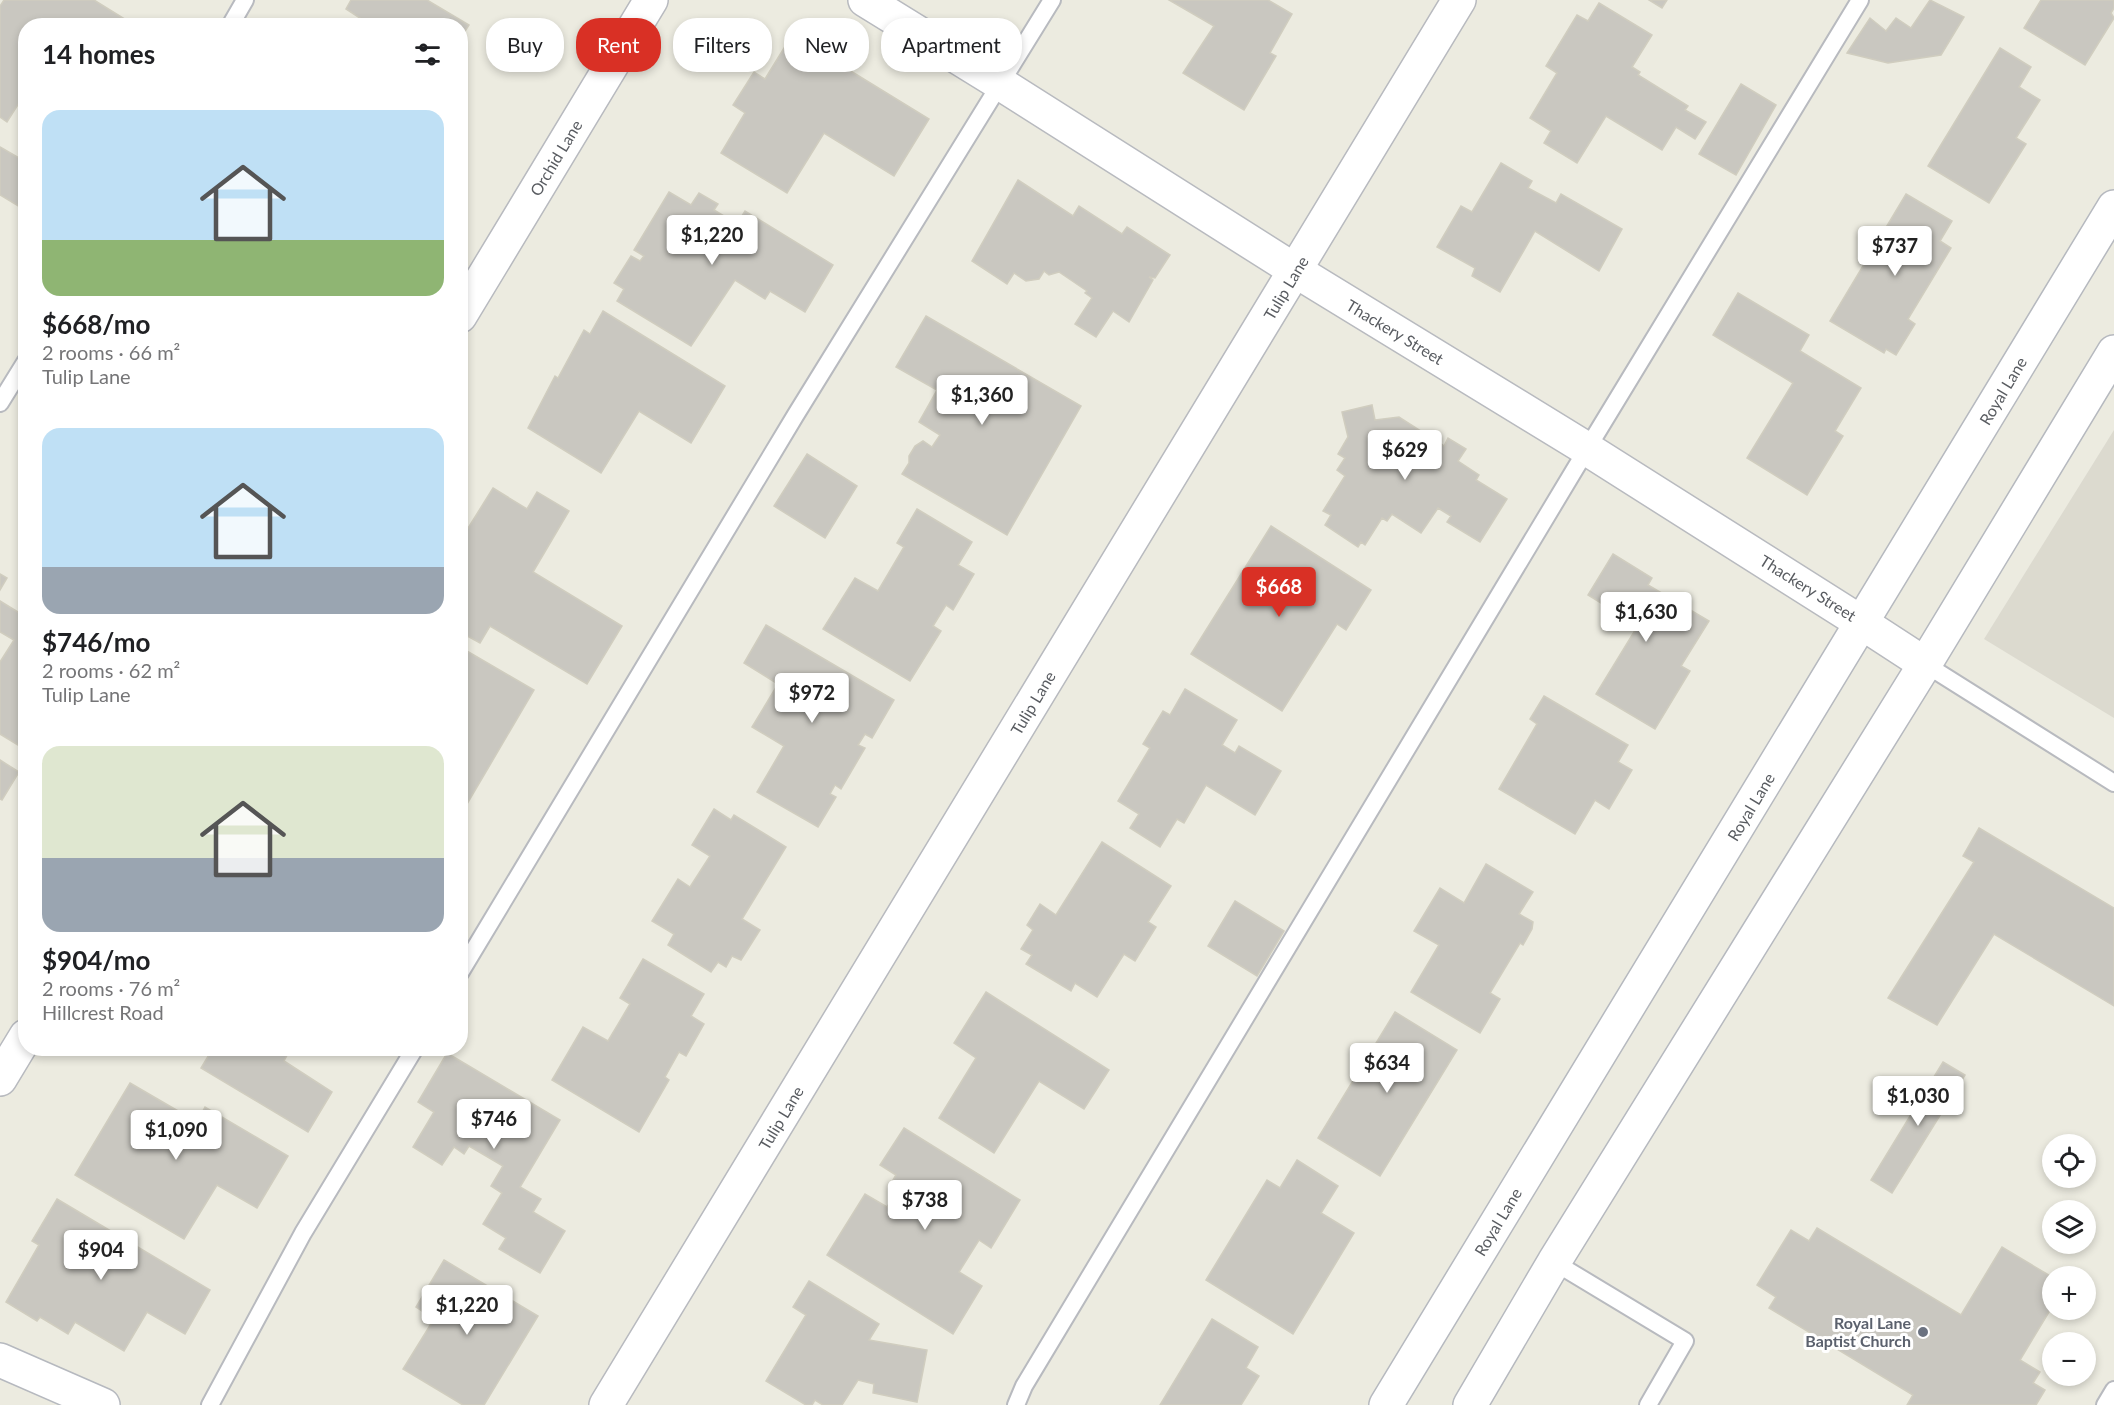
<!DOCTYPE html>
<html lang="en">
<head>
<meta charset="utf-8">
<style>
	body { margin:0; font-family:Lato,sans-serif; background:#f6f6f6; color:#202124; height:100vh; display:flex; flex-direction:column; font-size:22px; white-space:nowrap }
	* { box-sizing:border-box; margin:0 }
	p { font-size:20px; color:#757577 }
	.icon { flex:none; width:33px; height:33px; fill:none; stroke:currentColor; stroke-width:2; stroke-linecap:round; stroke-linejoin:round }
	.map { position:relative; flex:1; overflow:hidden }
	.details { position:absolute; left:18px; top:18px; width:450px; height:1038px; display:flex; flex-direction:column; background:#fff; border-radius:24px; box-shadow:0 3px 9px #0003 }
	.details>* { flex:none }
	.top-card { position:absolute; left:486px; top:18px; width:570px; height:54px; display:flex; gap:12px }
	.tools { position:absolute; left:2042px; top:1134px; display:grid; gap:12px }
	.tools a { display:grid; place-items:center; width:54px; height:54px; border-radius:50%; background:#fff; box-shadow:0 3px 9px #0003; font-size:30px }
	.price { position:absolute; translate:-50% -51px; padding:0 14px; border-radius:6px; background:#fff; color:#222; font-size:20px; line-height:39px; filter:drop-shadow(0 2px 3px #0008) }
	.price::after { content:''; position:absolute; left:50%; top:36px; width:18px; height:14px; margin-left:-9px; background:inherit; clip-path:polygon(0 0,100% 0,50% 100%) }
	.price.active { background:#d93025; color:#fff }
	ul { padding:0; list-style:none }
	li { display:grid; align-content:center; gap:12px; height:318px; padding:0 24px }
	li span { display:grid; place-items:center; height:186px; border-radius:18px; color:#555 }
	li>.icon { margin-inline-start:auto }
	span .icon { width:108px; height:108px; fill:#fffc; stroke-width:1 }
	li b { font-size:26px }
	h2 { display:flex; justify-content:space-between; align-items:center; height:72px; padding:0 24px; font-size:26px }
	.pill { padding:0 21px; border-radius:24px; background:#fff; box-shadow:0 3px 9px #0003; font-size:21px; line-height:54px }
	.pill.active { background:#d93025; color:#fff }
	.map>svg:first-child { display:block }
</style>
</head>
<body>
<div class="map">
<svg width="2114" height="1405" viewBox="0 0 2114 1405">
	<rect width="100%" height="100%" fill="#ecebe0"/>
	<path fill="#dcdacf" d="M 2114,430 L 2114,718 L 1984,639 Z"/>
	<g fill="#c9c7c0" stroke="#d0cdbf" stroke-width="1.5">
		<path d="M 4,0 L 94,0 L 136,26 L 26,26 L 26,92 L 7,122 L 0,117 L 0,6 Z"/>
		<path d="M 351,0 L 427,0 L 469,25 L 460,39 L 460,26 L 372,26 L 346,9 Z"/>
		<path d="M 1169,0 L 1268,0 L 1292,14 L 1270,53 L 1276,56 L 1244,110 L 1183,73 L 1214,26 Z"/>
		<path d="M 1649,0 L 1667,0 L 1662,8 Z"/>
		<path d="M 1930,0 L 1964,17 L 1941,55 L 1888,63 L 1847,53 L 1870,18 L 1886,31 L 1896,18 L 1911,28 Z"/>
		<path d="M 2041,0 L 2114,0 L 2114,8 L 2111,13 L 2114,18 L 2085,65 L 2024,28 Z"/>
		<path d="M 1599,3 L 1652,35 L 1632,67 L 1640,72 L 1638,75 L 1688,106 L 1685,110 L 1706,122 L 1695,139 L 1676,127 L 1662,150 L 1606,116 L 1577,163 L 1544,143 L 1551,131 L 1530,118 L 1557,73 L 1546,66 L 1577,15 L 1588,21 Z"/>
		<path d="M 792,35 L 929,119 L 894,176 L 824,133 L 787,193 L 721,153 L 745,113 L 733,105 L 754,72 L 765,79 Z"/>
		<path d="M 2000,48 L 2031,67 L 2019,87 L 2040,100 L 2016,138 L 2026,144 L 1989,203 L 1928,166 Z"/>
		<path d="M 1741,84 L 1776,105 L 1736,175 L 1699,154 Z"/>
		<path d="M 0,147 L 26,162 L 26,198 L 20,207 L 0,195 Z"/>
		<path d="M 1501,163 L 1532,181 L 1528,188 L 1556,203 L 1561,194 L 1622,229 L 1599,271 L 1535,231 L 1500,292 L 1472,276 L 1475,268 L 1437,247 L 1461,206 L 1472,212 Z"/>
		<path d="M 1018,180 L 1073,216 L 1079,206 L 1122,234 L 1127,227 L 1170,255 L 1155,278 L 1149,277 L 1153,280 L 1129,322 L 1113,311 L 1096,337 L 1075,324 L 1092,298 L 1085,293 L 1087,291 L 1059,272 L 1049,275 L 1044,271 L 1039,279 L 1026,281 L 1014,273 L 1007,284 L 972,261 Z"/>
		<path d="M 669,192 L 691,205 L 699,193 L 718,204 L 714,210 L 737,224 L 745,211 L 833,265 L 805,312 L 770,291 L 765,299 L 735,280 L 691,346 L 617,301 L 624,289 L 614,283 L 631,256 L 640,261 L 644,256 L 634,250 Z"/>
		<path d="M 1906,194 L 1952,221 L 1940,241 L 1951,248 L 1908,319 L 1915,324 L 1896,355 L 1886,349 L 1884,353 L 1830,321 Z"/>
		<path d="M 1738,293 L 1809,335 L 1800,351 L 1861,388 L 1835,431 L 1843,436 L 1807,495 L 1747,458 L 1793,383 L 1713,335 Z"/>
		<path d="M 603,311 L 725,386 L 691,443 L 639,411 L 601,473 L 528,428 L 555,376 L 558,378 L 584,330 L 590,334 Z"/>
		<path d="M 926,316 L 1081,406 L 1007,535 L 902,474 L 909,463 L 909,456 L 915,446 L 923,441 L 932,447 L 940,435 L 919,422 L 937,390 L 896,367 Z"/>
		<path d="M 1372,405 L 1375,420 L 1399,417 L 1444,446 L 1448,438 L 1466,449 L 1458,461 L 1479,475 L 1476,480 L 1507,499 L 1480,542 L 1447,522 L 1451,516 L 1438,508 L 1421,533 L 1392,514 L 1387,521 L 1382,518 L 1365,545 L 1361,542 L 1358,547 L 1325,525 L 1331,515 L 1323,511 L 1345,476 L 1337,470 L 1345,458 L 1338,454 L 1348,437 L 1342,412 Z"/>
		<path d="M 807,454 L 857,486 L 825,538 L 774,506 Z"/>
		<path d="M 493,488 L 527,509 L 537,492 L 569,511 L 533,572 L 622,626 L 587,684 L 490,626 L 480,643 L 460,632 L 460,541 Z"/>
		<path d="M 917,509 L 972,542 L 958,565 L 974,574 L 953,610 L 946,605 L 933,626 L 941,631 L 910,681 L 823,629 L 855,578 L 878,591 L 904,547 L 897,543 Z"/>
		<path d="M 1271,526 L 1371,590 L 1346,630 L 1337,624 L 1282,711 L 1191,654 Z"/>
		<path d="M 1613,554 L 1652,578 L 1648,585 L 1709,621 L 1681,666 L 1690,671 L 1655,729 L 1596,694 L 1642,619 L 1631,613 L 1627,619 L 1588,595 Z"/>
		<path d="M 0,574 L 7,578 L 0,590 Z"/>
		<path d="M 0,601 L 26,617 L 26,750 L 0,734 L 0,662 L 14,640 L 0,632 Z"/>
		<path d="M 766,625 L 894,700 L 872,738 L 865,734 L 858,745 L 865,748 L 841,789 L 835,785 L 830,794 L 836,797 L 818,827 L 757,792 L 784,746 L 752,727 L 778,684 L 744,663 Z"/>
		<path d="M 460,647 L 534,690 L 460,816 Z"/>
		<path d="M 1185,689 L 1237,720 L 1222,745 L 1235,753 L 1239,746 L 1281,771 L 1255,815 L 1206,785 L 1184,823 L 1177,819 L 1160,847 L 1130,828 L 1139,814 L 1118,801 L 1150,748 L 1143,744 L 1163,711 L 1170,715 Z"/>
		<path d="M 1544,696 L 1628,745 L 1618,762 L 1632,770 L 1609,809 L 1595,800 L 1575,834 L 1499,789 L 1537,724 L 1530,719 Z"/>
		<path d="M 0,760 L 19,772 L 2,800 L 0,799 Z"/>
		<path d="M 714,809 L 731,820 L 734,815 L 786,847 L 742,919 L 760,930 L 741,960 L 732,956 L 726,967 L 718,962 L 711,972 L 668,945 L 674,934 L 652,921 L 678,879 L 690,887 L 710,856 L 692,845 Z"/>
		<path d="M 1979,828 L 2114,908 L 2114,1006 L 1994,934 L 1937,1025 L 1888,998 L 1974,862 L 1963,856 Z"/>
		<path d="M 1102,842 L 1171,886 L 1148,922 L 1156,927 L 1135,961 L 1124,954 L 1097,997 L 1075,983 L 1071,991 L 1026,964 L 1032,955 L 1021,949 L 1033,930 L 1027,925 L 1040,904 L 1056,915 Z"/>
		<path d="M 1486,864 L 1533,892 L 1519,914 L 1533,922 L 1532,929 L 1523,945 L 1520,943 L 1490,993 L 1500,999 L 1480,1033 L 1411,992 L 1439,945 L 1414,931 L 1440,888 L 1464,903 Z"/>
		<path d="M 1235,901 L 1284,931 L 1257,976 L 1208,946 Z"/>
		<path d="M 643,959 L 704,994 L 691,1016 L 704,1024 L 686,1056 L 679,1052 L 665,1077 L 669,1080 L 639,1132 L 552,1080 L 583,1027 L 608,1041 L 630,1004 L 620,998 Z"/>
		<path d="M 986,992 L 1109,1070 L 1084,1109 L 1039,1081 L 994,1153 L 939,1118 L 976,1058 L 954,1043 Z"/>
		<path d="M 1395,1012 L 1457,1050 L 1380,1176 L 1318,1138 Z"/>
		<path d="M 213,1048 L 291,1048 L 284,1061 L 332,1092 L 308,1132 L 201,1068 Z"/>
		<path d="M 447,1053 L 560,1120 L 520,1187 L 541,1199 L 533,1212 L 565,1231 L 540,1273 L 499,1249 L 506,1238 L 483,1224 L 502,1193 L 491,1186 L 503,1166 L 469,1146 L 464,1154 L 454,1147 L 442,1165 L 413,1147 L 434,1112 L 418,1102 Z"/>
		<path d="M 1943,1062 L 1965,1075 L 1892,1193 L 1871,1180 Z"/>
		<path d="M 130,1083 L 197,1122 L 205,1107 L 288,1156 L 257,1208 L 217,1185 L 184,1239 L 75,1175 Z"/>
		<path d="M 904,1128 L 1020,1200 L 991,1248 L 979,1240 L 959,1272 L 982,1286 L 953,1334 L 827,1255 L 865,1194 L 887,1207 L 898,1190 L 890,1185 L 896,1175 L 880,1165 Z"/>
		<path d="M 1297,1160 L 1338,1186 L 1321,1213 L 1354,1233 L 1293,1334 L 1206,1280 L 1267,1180 L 1280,1188 Z"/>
		<path d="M 57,1199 L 210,1290 L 185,1334 L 147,1312 L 124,1351 L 75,1322 L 68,1334 L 40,1317 L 37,1321 L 6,1302 L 39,1245 L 32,1241 Z"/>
		<path d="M 1817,1228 L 1961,1315 L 2002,1247 L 2052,1277 L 2052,1307 L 2020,1360 L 2040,1372 L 2033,1383 L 2045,1390 L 2036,1405 L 1907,1405 L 1913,1395 L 1769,1308 L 1776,1297 L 1757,1285 L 1791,1230 L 1809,1241 Z"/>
		<path d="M 444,1260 L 538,1316 L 484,1405 L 463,1405 L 403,1369 L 434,1319 L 416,1307 Z"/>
		<path d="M 809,1281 L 879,1324 L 869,1340 L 927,1350 L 917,1402 L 873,1393 L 874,1384 L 858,1380 L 842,1405 L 823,1405 L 815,1400 L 812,1405 L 806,1405 L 766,1381 L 806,1315 L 793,1307 Z"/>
		<path d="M 1212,1319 L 1258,1347 L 1246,1368 L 1259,1376 L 1241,1405 L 1160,1405 Z"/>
	</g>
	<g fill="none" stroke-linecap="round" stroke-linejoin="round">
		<g stroke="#b8babf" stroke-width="20">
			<g id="service">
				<path d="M 230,26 L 245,0"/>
				<path d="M 0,403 L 26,361"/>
				<path d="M 1925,664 L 2114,783"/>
				<path d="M 460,973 L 795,416 L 1052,0"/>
				<path d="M 1554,1262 L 1685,1341 L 1648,1405"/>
				<path d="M 210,1405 L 303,1233 L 415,1048"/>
				<path d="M 1016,1405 L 1024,1386 L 1587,449 L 1860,0"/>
				<path d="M 2105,1405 L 2114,1390"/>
			</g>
		</g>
		<g stroke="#b8babf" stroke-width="36">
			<g id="minor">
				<path d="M 460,316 L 651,0"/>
				<path d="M 1862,623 L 1925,664"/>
				<path d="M 0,1079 L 26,1036"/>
				<path d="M 606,1405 L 1459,0"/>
			</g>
		</g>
		<g stroke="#b8babf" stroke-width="36">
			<path id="tertiary" d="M 865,0 L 1001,84 L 1296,271 L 1587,449 L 1862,623"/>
		</g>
		<g stroke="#b6b9bf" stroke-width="36">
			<g id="secondary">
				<path d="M 0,1360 L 103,1405"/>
				<path d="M 1386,1405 L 2114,207"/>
				<path d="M 1470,1405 L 1554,1262 L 1925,664 L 2114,352"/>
			</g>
		</g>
		<use href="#service" stroke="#fff" stroke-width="16"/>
		<use href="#minor" stroke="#fff" stroke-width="33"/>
		<use href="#tertiary" stroke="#fff" stroke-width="33"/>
		<use href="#secondary" stroke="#fff" stroke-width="33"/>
	</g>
	<circle fill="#6b7280" stroke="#fff" stroke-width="2" cx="1923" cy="1332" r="6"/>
	<g text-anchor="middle" stroke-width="6" stroke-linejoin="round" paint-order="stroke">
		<g font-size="16" fill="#595c61" stroke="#fff">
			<text transform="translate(556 158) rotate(-59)" y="6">Orchid Lane</text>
			<text transform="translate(1286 288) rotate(-59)" y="6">Tulip Lane</text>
			<text transform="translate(1395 332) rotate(31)" y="6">Thackery Street</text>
			<text transform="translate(2003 391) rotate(-59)" y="6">Royal Lane</text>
			<text transform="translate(1808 588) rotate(32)" y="6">Thackery Street</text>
			<text transform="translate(1033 703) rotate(-59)" y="6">Tulip Lane</text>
			<text transform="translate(1751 807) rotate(-59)" y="6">Royal Lane</text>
			<text transform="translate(781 1118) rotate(-59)" y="6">Tulip Lane</text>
			<text transform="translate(1498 1222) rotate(-59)" y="6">Royal Lane</text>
		</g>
		<g font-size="16" font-weight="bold" fill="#5b616d" stroke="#fff" text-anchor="end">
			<text x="1911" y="1329">Royal Lane<tspan x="1911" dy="18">Baptist Church</tspan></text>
		</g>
	</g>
</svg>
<div class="tools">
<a><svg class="icon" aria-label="locate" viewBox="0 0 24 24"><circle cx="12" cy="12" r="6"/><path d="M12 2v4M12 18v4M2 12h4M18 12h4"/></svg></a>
<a><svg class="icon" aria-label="layers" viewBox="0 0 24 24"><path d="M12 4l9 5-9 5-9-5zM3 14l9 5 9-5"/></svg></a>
<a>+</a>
<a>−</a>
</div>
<b class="price" style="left:712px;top:266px">$1,220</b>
<b class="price" style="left:1895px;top:277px">$737</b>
<b class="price" style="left:982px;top:426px">$1,360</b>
<b class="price" style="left:1405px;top:481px">$629</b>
<b class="price active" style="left:1279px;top:618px">$668</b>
<b class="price" style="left:1646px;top:643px">$1,630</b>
<b class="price" style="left:812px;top:724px">$972</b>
<b class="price" style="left:1387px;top:1094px">$634</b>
<b class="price" style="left:1918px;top:1127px">$1,030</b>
<b class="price" style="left:494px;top:1150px">$746</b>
<b class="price" style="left:176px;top:1161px">$1,090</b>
<b class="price" style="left:925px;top:1231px">$738</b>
<b class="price" style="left:101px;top:1281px">$904</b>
<b class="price" style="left:467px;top:1336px">$1,220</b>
<div class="top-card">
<a class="pill">Buy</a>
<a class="pill active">Rent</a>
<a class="pill">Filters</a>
<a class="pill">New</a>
<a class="pill">Apartment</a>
</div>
<section class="details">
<h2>14 homes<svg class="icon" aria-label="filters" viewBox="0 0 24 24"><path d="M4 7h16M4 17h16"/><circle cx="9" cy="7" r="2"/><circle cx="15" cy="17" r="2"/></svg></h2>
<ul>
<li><span style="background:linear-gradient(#bfe0f5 70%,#8fb573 0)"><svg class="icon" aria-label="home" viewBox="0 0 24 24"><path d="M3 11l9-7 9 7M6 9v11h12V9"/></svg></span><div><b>$668/mo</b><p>2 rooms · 66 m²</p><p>Tulip Lane</p></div></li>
<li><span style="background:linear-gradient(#bfe0f5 75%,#9aa5b1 0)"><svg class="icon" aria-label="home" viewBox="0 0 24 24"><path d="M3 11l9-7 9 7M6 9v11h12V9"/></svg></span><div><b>$746/mo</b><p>2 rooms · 62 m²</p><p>Tulip Lane</p></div></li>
<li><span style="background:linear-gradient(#dfe7d0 60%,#9aa5b1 0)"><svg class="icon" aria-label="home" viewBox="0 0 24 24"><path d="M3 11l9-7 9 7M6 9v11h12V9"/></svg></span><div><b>$904/mo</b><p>2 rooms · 76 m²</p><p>Hillcrest Road</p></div></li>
</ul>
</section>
</div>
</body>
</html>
